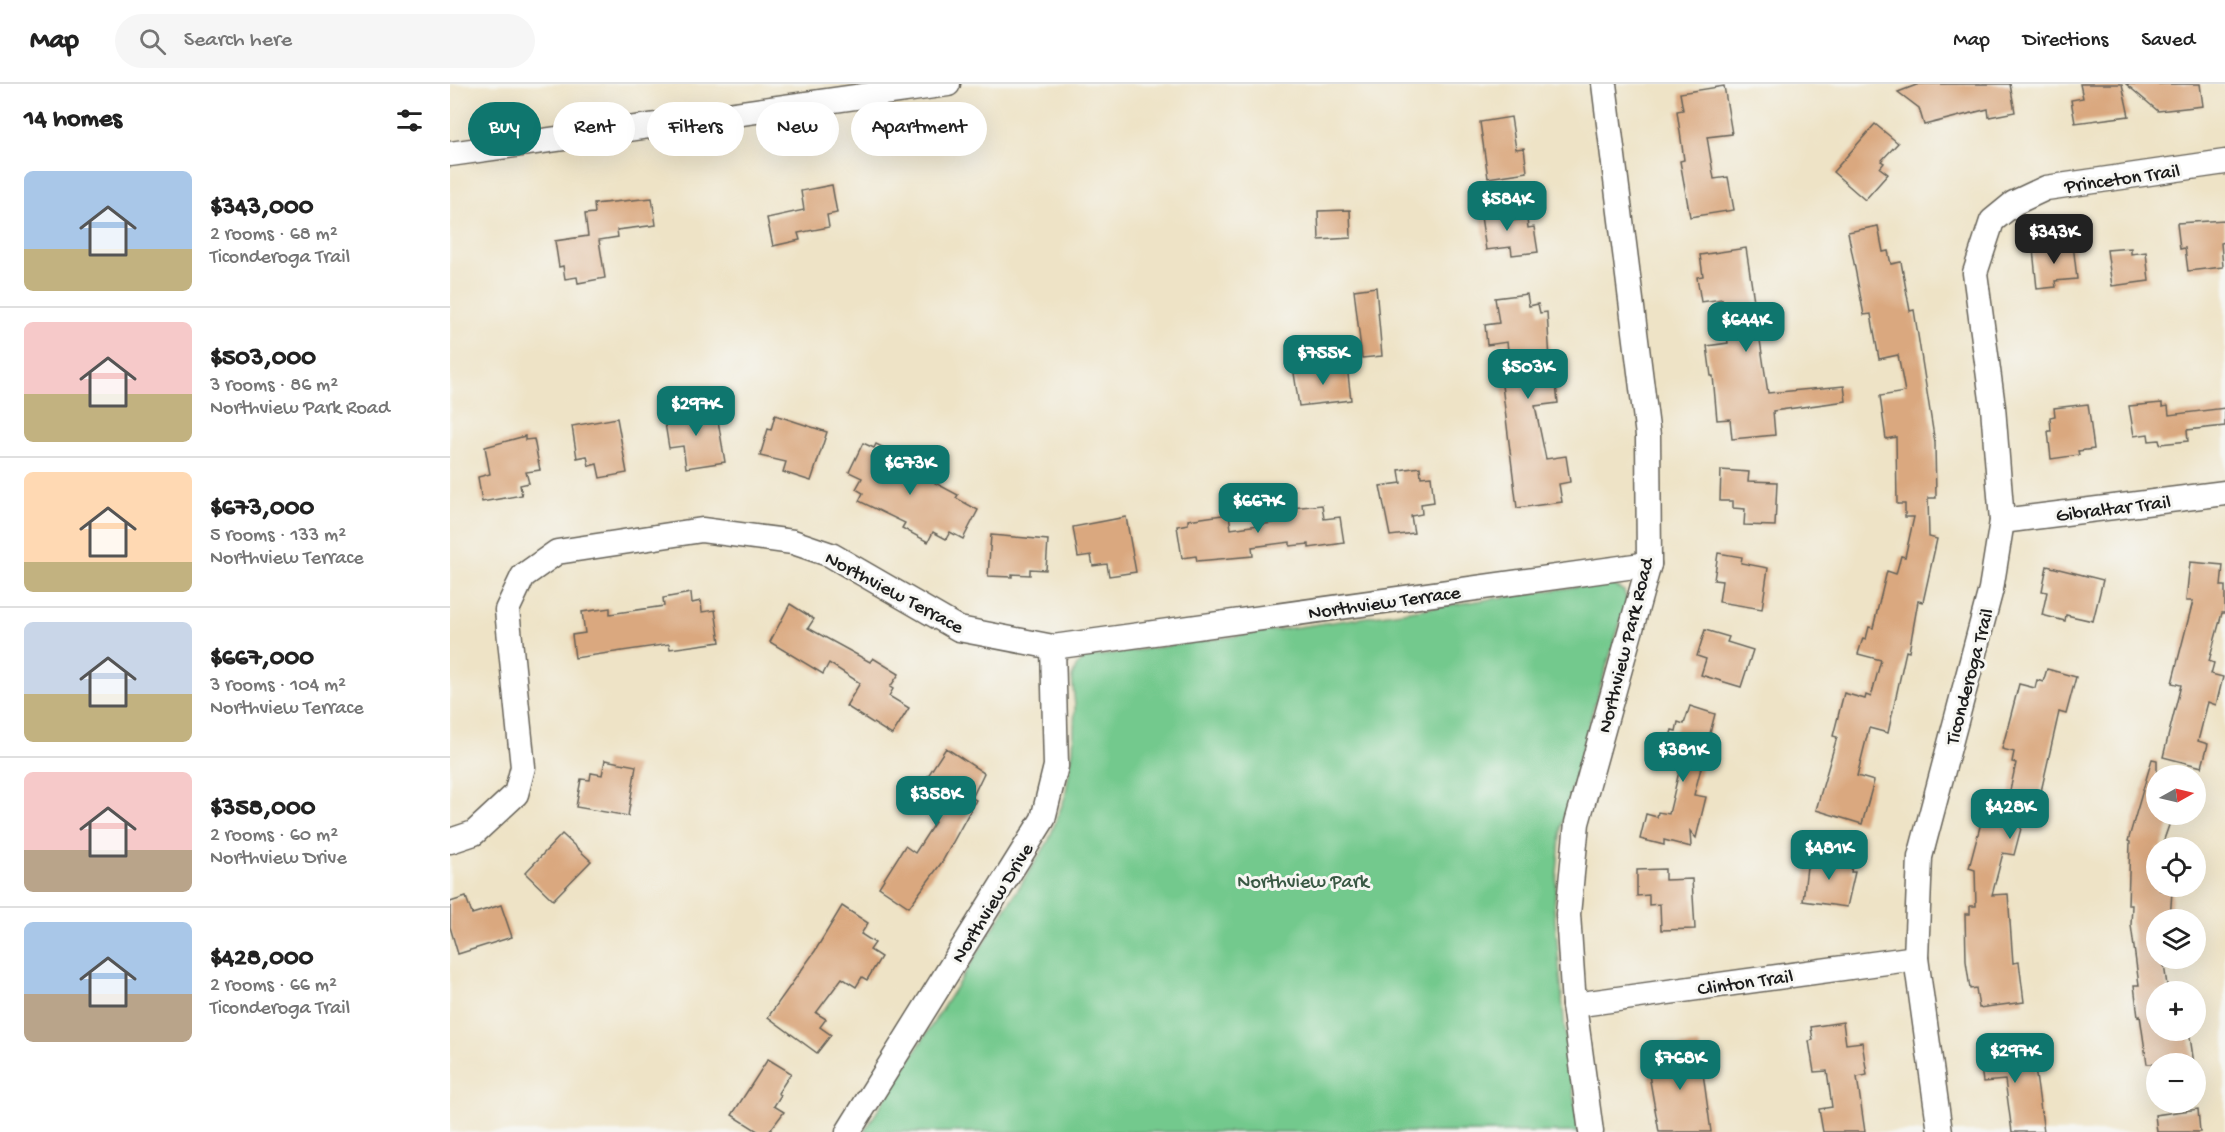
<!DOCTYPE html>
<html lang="en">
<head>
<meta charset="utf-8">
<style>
	body { margin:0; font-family:"Gochi Hand",sans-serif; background:#f6f6f6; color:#222; height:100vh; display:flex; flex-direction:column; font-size:22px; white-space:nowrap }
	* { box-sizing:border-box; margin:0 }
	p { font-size:20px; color:#767676 }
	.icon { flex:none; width:33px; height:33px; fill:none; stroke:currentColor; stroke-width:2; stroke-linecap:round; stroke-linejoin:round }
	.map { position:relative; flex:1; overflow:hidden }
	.panel { display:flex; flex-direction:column; background:#fff; width:450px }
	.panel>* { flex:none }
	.banner { position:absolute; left:18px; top:18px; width:570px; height:54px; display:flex; gap:12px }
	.needle { width:39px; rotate:82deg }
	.tools { position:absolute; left:1696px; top:681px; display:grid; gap:12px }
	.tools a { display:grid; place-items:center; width:60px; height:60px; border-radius:50%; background:#fff; box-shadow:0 6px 24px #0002; font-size:30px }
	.price { position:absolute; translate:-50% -51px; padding:0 14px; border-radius:12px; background:#0f766e; color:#fff; font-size:20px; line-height:39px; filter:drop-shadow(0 2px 3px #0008) }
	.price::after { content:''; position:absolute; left:50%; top:36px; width:18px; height:14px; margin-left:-9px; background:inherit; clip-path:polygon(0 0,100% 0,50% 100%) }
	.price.active { background:#222; color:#fff }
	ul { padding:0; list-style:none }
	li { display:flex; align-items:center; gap:18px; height:150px; padding:0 24px }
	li+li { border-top:2px solid #e0e0e0 }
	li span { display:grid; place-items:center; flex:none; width:168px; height:120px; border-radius:9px; color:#555 }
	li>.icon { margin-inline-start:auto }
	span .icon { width:72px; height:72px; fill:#fffc; stroke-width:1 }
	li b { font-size:26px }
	h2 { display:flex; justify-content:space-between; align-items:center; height:72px; padding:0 24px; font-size:26px }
	.tag { padding:0 21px; border-radius:27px; background:#fff; box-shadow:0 6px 24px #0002; font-size:21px; line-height:54px }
	.tag.active { background:#0f766e; color:#fff }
	header { display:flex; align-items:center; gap:36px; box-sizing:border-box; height:84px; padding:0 30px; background:#fff; border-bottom:2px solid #e0e0e0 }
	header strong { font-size:28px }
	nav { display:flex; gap:33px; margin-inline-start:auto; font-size:21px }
	.search { width:420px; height:54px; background:#f6f6f6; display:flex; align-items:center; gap:15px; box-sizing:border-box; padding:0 21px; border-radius:33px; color:#767676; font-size:22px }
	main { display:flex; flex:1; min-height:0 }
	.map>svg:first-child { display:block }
</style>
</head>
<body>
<header>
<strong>Map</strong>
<div class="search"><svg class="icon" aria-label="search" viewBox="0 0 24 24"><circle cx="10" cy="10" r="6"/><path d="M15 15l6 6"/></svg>Search here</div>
<nav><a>Map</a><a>Directions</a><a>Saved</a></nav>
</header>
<main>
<section class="panel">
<h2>14 homes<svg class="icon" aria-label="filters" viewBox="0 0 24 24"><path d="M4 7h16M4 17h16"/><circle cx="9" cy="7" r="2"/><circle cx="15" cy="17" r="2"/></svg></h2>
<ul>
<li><span style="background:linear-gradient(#a9c7e8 65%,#c2b280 0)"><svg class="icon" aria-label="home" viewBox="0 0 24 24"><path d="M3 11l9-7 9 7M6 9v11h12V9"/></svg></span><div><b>$343,000</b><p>2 rooms · 68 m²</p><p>Ticonderoga Trail</p></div></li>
<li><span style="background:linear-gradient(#f6c9c9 60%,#c2b280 0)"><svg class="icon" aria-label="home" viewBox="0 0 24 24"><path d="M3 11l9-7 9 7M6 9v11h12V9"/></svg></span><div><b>$503,000</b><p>3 rooms · 86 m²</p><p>Northview Park Road</p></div></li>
<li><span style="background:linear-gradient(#ffd9b3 75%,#c2b280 0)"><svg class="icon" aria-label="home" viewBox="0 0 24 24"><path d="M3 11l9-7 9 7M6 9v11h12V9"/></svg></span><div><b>$673,000</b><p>5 rooms · 133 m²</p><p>Northview Terrace</p></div></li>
<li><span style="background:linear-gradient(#c9d6e8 60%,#c2b280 0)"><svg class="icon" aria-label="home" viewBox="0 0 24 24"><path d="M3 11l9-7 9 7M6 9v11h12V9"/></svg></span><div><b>$667,000</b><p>3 rooms · 104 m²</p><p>Northview Terrace</p></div></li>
<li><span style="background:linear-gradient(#f6c9c9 65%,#b9a48a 0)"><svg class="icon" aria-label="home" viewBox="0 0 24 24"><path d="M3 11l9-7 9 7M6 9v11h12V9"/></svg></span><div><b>$358,000</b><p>2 rooms · 60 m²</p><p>Northview Drive</p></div></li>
<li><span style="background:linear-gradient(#a9c7e8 60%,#b9a48a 0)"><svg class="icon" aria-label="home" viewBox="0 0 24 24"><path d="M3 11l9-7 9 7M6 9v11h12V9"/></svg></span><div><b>$428,000</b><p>2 rooms · 66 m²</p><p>Ticonderoga Trail</p></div></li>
</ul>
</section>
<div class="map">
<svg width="1775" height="1048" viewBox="0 0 1775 1048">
	<rect width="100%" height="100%" fill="#f6f6f2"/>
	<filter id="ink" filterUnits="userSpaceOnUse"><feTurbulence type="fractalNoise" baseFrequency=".0167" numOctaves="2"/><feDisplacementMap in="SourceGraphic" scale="12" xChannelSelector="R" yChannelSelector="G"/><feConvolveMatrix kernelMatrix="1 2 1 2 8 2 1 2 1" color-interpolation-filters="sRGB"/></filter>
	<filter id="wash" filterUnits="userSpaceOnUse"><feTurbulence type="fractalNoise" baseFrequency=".008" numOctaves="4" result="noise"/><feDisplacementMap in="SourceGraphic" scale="24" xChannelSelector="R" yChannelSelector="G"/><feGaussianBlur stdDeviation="1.35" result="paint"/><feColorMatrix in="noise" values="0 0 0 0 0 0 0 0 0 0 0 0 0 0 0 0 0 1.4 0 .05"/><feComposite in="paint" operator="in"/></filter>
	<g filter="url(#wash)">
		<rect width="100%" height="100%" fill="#eee3c6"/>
		<path fill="#73c98d" stroke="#487254" stroke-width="1.5" d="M 1158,498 L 1174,507 L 1177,517 L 1142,629 L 1111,743 L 1104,824 L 1115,947 L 1129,1048 L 414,1048 L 598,758 L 615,713 L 623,666 L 625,622 L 622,593 L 626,583 L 634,574 Z"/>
		<g id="blocks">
			<g fill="#daa87f">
				<path d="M 1469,0 L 1560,0 L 1565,28 L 1539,33 L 1538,25 L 1474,41 L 1469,24 L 1448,8 Z"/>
				<path d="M 1630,0 L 1672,0 L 1679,32 L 1625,39 L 1621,16 L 1633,14 Z"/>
				<path d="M 1676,0 L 1750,0 L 1753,22 L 1708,27 Z"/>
				<path d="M 1274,2 L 1282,50 L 1257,53 L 1264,95 L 1278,93 L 1284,126 L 1240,133 L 1230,77 L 1234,76 L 1227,27 L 1233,26 L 1230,9 Z"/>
				<path d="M 1061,33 L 1066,65 L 1074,64 L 1077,88 L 1038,94 L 1030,38 Z"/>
				<path d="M 1425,40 L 1448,59 L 1431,77 L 1434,79 L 1430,84 L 1438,90 L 1415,116 L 1383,88 Z"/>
				<path d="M 382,101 L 387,129 L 377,131 L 379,143 L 348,149 L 350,156 L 323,162 L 317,134 L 354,126 L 351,107 Z"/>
				<path d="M 202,114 L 206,141 L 167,146 L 168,153 L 149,156 L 155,194 L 128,199 L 127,193 L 115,195 L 113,182 L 109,183 L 105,157 L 138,152 L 135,130 L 145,129 L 144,120 Z"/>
				<path d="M 1058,122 L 1060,137 L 1077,135 L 1078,144 L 1084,143 L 1088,168 L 1062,171 L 1061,163 L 1036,166 L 1030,126 Z"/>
				<path d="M 900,126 L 901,154 L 869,156 L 868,127 Z"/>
				<path d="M 1775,136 L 1775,158 L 1771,159 L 1773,183 L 1738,187 L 1735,164 L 1730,165 L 1727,139 Z"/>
				<path d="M 1428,142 L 1433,168 L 1438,167 L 1441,180 L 1451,178 L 1460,227 L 1464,226 L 1485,359 L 1486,414 L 1478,414 L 1479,453 L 1487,455 L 1473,518 L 1468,517 L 1459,568 L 1456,567 L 1438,649 L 1419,644 L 1407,692 L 1424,697 L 1412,740 L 1366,726 L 1387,653 L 1383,652 L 1394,609 L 1415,615 L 1416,611 L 1421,613 L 1431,576 L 1408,570 L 1413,554 L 1416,555 L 1419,543 L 1423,544 L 1437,487 L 1446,490 L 1451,472 L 1455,473 L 1464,433 L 1455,433 L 1455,420 L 1447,420 L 1446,353 L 1436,355 L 1430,312 L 1455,308 L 1448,271 L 1429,275 L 1421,230 L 1414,231 L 1398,148 Z"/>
				<path d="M 1623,160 L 1627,195 L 1605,197 L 1606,203 L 1587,205 L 1583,165 Z"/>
				<path d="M 1296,164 L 1318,309 L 1394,302 L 1396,317 L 1323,327 L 1325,351 L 1282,355 L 1280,335 L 1267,336 L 1263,292 L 1261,292 L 1257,262 L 1278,259 L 1272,215 L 1251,218 L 1247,193 L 1253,192 L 1250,171 Z"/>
				<path d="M 1681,164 L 1681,170 L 1696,168 L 1699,197 L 1662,202 L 1657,166 Z"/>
				<path d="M 926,203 L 932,272 L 912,274 L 904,206 Z"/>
				<path d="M 1077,210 L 1079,222 L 1088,220 L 1090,229 L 1097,228 L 1101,292 L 1105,291 L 1108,319 L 1085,322 L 1096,375 L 1116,372 L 1120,398 L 1109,400 L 1112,418 L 1067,424 L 1052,301 L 1062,299 L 1057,258 L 1037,261 L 1035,241 L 1049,239 L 1045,214 Z"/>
				<path d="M 897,282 L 901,316 L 849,322 L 844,289 Z"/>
				<path d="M 1712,319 L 1712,323 L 1718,322 L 1719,331 L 1775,324 L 1775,342 L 1737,346 L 1738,357 L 1710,360 L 1709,356 L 1699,357 L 1698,350 L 1684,352 L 1679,322 Z"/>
				<path d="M 1638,320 L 1644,365 L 1628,367 L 1629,371 L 1601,375 L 1598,347 L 1601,347 L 1600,333 L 1605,332 L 1604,324 Z"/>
				<path d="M 266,325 L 275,378 L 236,384 L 233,362 L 219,364 L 214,333 Z"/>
				<path d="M 325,331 L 377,348 L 361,397 L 333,388 L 336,378 L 310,372 L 318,345 L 321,346 Z"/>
				<path d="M 167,334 L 177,389 L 150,394 L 147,380 L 139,382 L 137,372 L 127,374 L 122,342 Z"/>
				<path d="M 75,352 L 75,356 L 84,355 L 90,386 L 76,388 L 79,399 L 70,401 L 72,411 L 32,418 L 28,393 L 40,390 L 35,363 Z"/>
				<path d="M 413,359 L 424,364 L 426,360 L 443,368 L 440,375 L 508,411 L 506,414 L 528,426 L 513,455 L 500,448 L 496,455 L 483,448 L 478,458 L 452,444 L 455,439 L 409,417 L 413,409 L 406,405 L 412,394 L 399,388 Z"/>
				<path d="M 970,383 L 971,393 L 981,392 L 984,418 L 971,420 L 972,430 L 961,432 L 964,449 L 940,452 L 930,402 L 951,399 L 949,386 Z"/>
				<path d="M 1271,386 L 1299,388 L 1298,397 L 1327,398 L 1325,442 L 1294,441 L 1295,425 L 1283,424 L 1283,417 L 1270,417 Z"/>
				<path d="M 872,421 L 874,435 L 890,433 L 894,459 L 859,464 L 859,460 L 840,462 L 840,458 L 802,463 L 803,472 L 747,477 L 746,472 L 732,474 L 727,442 L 738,440 L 738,436 L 779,430 L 781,445 L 822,439 L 820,426 Z"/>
				<path d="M 676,433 L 686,488 L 659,492 L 657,480 L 643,482 L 641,471 L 628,473 L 623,443 Z"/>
				<path d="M 541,451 L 598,456 L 596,486 L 580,485 L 580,491 L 562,490 L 562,493 L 538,492 Z"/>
				<path d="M 1268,469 L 1292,473 L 1291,479 L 1318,484 L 1312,525 L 1269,518 L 1272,497 L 1264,496 Z"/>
				<path d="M 1740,478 L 1773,481 L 1771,502 L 1775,502 L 1775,529 L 1772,529 L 1759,577 L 1764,579 L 1761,590 L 1773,593 L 1766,621 L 1758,618 L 1748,657 L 1758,660 L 1752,683 L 1713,673 L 1731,601 L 1722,599 L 1743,517 L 1736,517 Z"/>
				<path d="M 1597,482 L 1653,496 L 1643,537 L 1616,531 L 1615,537 L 1592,531 L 1597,508 L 1592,507 Z"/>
				<path d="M 241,509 L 242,519 L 251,517 L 252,528 L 265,526 L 270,558 L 220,565 L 219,560 L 125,574 L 122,551 L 135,549 L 132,528 L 160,524 L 160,530 L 214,522 L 213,514 Z"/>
				<path d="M 340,520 L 364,535 L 358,544 L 420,578 L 423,574 L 449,590 L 440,603 L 443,605 L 439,612 L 459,624 L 442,651 L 396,622 L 410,599 L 379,579 L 373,590 L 320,558 Z"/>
				<path d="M 1255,546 L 1279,553 L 1277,558 L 1303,566 L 1291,603 L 1251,591 L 1256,575 L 1247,572 Z"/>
				<path d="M 1597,585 L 1626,593 L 1616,630 L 1609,628 L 1590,712 L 1580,710 L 1564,771 L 1553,769 L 1542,811 L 1558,810 L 1563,879 L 1569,878 L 1574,918 L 1529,924 L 1526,904 L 1520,905 L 1516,877 L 1515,830 L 1520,830 L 1520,822 L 1526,822 L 1525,786 L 1519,784 L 1532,735 L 1538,737 L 1542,721 L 1556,725 L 1566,679 L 1562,678 L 1564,668 L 1552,665 L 1569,600 L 1585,604 L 1587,596 L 1593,598 Z"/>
				<path d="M 1240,622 L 1265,630 L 1244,711 L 1256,713 L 1246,754 L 1240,747 L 1241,763 L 1214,756 L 1214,761 L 1190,755 L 1196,730 L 1207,733 L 1208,728 L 1219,730 L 1232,675 L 1215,670 L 1222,646 L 1226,647 L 1228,638 L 1234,640 Z"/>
				<path d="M 496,664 L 534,689 L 522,714 L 526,716 L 492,778 L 459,823 L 429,803 L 455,762 L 465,769 L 485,738 L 482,735 L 494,716 L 472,701 Z"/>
				<path d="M 1702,675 L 1707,676 L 1707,730 L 1723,730 L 1711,764 L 1707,764 L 1707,802 L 1710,802 L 1710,806 L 1722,807 L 1720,836 L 1707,836 L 1707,874 L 1713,874 L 1718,908 L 1707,908 L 1707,946 L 1739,946 L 1744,980 L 1697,980 L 1690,932 L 1688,933 L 1684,901 L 1689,901 L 1681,841 L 1682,821 L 1678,821 L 1680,758 L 1678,757 Z"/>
				<path d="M 155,676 L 186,682 L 178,732 L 126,723 L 131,695 L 140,696 L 141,689 L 152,691 Z"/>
				<path d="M 112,750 L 141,777 L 103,816 L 75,789 Z"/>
				<path d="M 1364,770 L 1403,776 L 1401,788 L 1405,788 L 1397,823 L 1353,817 L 1357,783 L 1362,783 Z"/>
				<path d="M 1215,785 L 1215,796 L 1242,795 L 1245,845 L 1211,846 L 1210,820 L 1199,821 L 1199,811 L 1187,812 L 1187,786 Z"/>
				<path d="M 16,813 L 22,830 L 51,821 L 62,853 L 8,870 L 0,843 L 0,818 Z"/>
				<path d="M 392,822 L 418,839 L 411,850 L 425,859 L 420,866 L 431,873 L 417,896 L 412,893 L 406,903 L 392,894 L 366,929 L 376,935 L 370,943 L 381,951 L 367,969 L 318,933 L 365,867 Z"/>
				<path d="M 1393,938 L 1396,960 L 1412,958 L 1417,991 L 1407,993 L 1415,1048 L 1373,1048 L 1369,1025 L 1382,1023 L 1377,987 L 1364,988 L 1359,957 L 1363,956 L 1361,943 Z"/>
				<path d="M 1554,958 L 1555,967 L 1582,963 L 1594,1048 L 1562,1048 L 1555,996 L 1533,998 L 1528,962 Z"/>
				<path d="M 1249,960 L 1261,1048 L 1209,1048 L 1199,991 L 1211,989 L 1206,966 Z"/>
				<path d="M 318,975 L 341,989 L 328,1009 L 331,1011 L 324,1022 L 334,1028 L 319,1048 L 309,1048 L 282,1031 Z"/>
				<path d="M 1748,1025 L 1750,1048 L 1707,1048 L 1705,1031 Z"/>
			</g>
		</g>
	</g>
	<g filter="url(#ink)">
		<use href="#blocks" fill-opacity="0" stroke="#666258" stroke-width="1.5"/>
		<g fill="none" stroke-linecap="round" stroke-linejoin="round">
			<g stroke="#666258" stroke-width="27">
				<g id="minor">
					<path d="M 0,70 L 498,0"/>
					<path d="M 1552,437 L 1775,409"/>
					<path d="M 0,757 L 24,749 L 66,710 L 73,683 L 57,526 L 73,492 L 107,468 L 252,446 L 343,458 L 381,471 L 509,545 L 603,563 L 1199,480"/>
					<path d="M 1124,921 L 1466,874"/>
					<path d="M 398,1048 L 593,735 L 606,682 L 603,563"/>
					<path d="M 1141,1048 L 1124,921 L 1118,830 L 1127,739 L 1199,480 L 1198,352 L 1154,0"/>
					<path d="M 1490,1048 L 1466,874 L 1470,773 L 1541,505 L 1552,437 L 1543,323 L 1525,189 L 1542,137 L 1564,119 L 1596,104 L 1775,78"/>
				</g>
			</g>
			<use href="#minor" stroke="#fff" stroke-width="24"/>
		</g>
	</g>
	<g text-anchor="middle" stroke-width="6" stroke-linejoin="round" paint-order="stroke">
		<g font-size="20" fill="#1c1c1c" stroke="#f6f6f2">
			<text transform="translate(1672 93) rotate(-8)" y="7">Princeton Trail</text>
			<text transform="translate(1663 423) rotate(-7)" y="7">Gibraltar Trail</text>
			<text transform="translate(445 507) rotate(28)" y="7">Northview Terrace</text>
			<text transform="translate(934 517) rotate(-8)" y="7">Northview Terrace</text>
			<text transform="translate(1174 561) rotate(-76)" y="7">Northview Park Road</text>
			<text transform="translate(1518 592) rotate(-75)" y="7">Ticonderoga Trail</text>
			<text transform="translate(541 818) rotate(-58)" y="7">Northview Drive</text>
			<text transform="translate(1295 897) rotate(-8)" y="7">Clinton Trail</text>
		</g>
		<g font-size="20" fill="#3a5944" stroke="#f6f6f2">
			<text x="853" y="803">Northview Park</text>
		</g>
	</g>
</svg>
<div class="tools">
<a><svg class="needle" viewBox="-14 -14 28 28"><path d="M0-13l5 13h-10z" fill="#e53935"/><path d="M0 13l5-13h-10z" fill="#767676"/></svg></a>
<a><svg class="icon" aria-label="locate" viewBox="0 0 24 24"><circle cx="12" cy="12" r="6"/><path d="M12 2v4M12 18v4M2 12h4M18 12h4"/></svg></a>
<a><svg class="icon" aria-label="layers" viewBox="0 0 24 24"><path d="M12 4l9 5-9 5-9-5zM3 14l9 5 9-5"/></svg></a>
<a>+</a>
<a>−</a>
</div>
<b class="price" style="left:1057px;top:148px">$584K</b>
<b class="price active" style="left:1604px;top:181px">$343K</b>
<b class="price" style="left:1296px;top:269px">$644K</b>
<b class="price" style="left:873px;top:302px">$755K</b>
<b class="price" style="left:1078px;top:316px">$503K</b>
<b class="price" style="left:246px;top:353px">$297K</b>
<b class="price" style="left:460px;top:412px">$673K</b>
<b class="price" style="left:808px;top:450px">$667K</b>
<b class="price" style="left:1233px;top:699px">$381K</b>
<b class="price" style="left:486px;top:743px">$358K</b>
<b class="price" style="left:1560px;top:756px">$428K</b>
<b class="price" style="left:1379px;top:797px">$481K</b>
<b class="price" style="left:1565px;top:1000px">$297K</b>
<b class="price" style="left:1230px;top:1007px">$768K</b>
<div class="banner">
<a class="tag active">Buy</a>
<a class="tag">Rent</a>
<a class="tag">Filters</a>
<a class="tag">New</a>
<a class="tag">Apartment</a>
</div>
</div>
</main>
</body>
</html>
